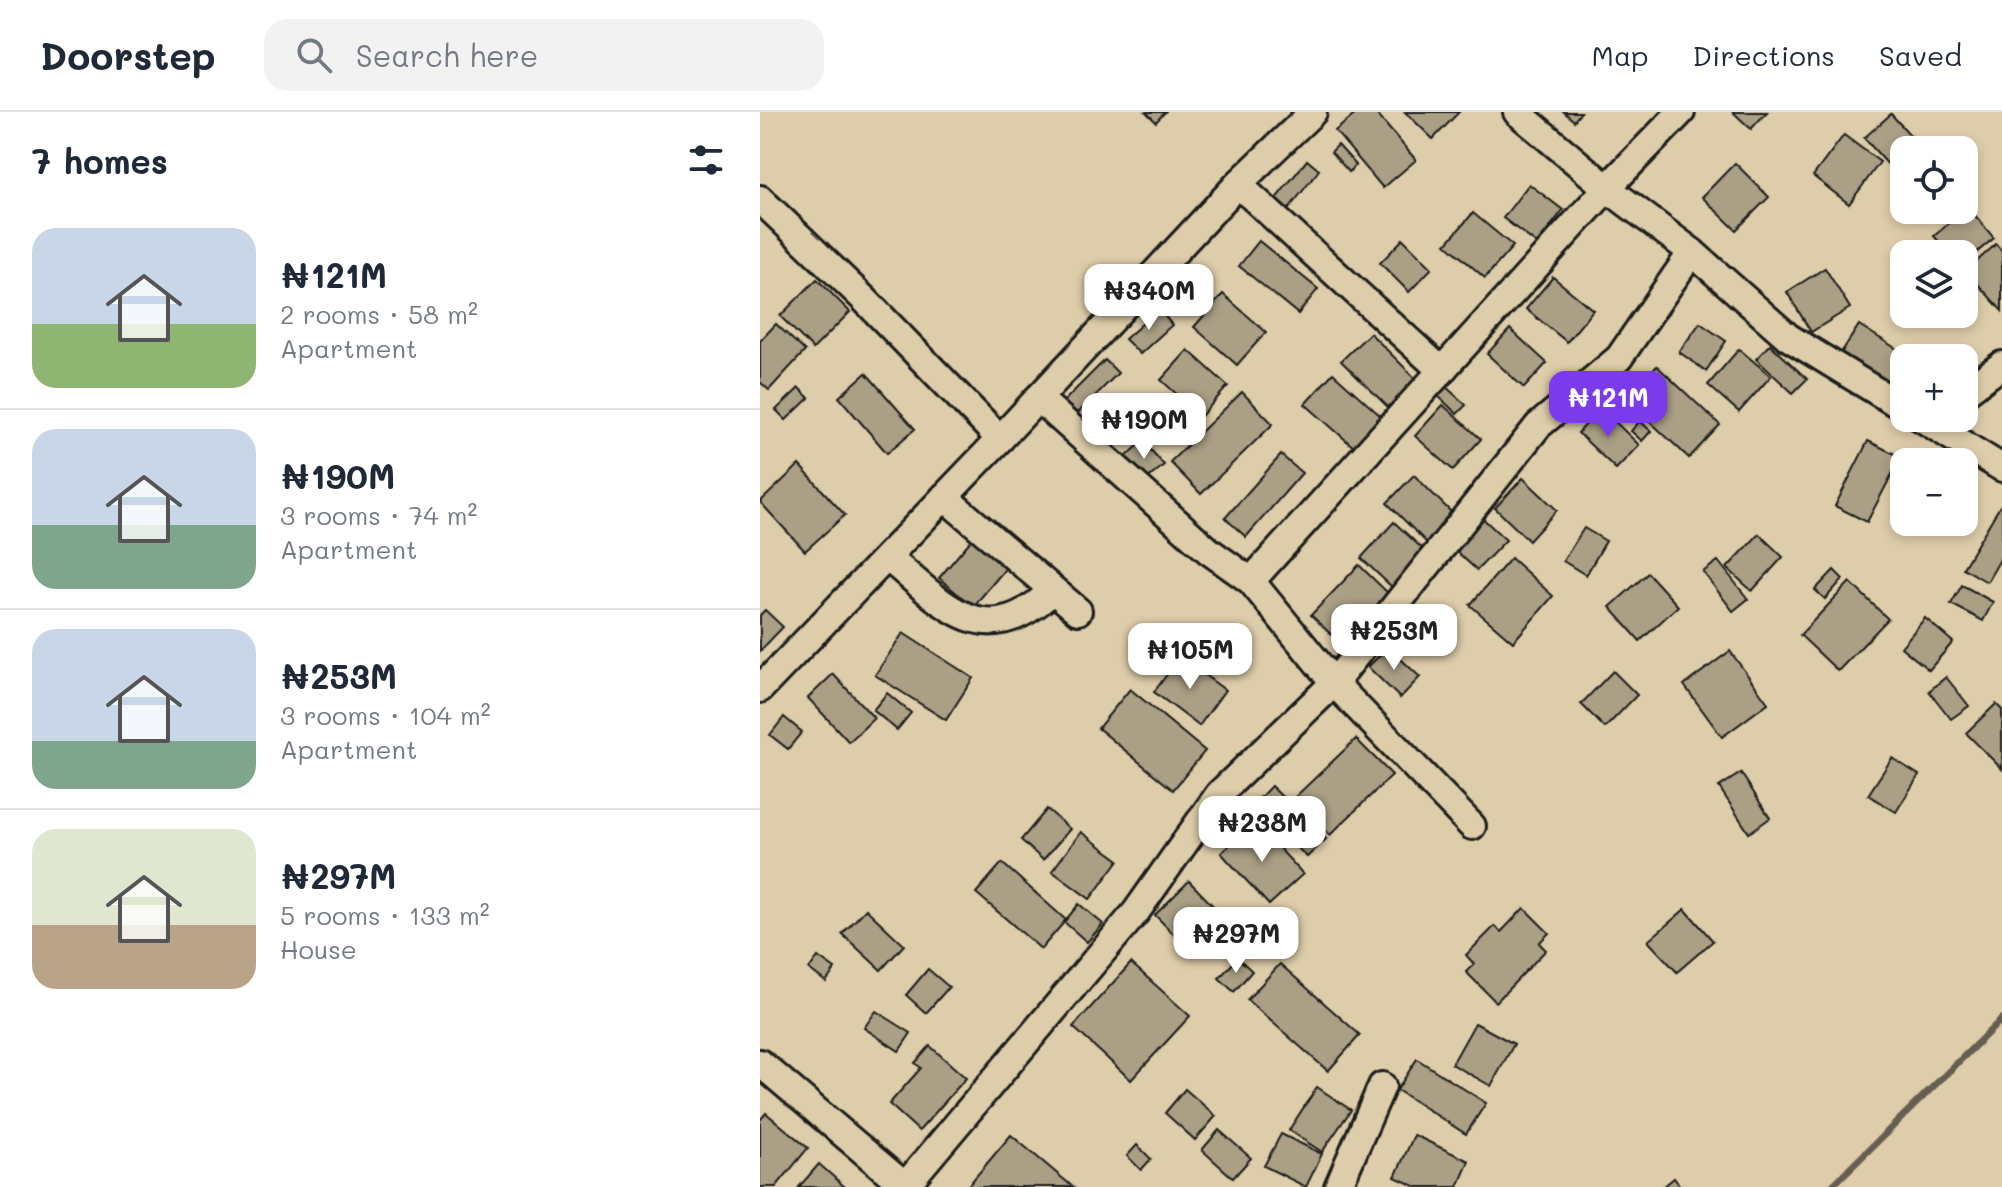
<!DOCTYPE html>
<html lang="en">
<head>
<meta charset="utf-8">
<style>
	body { margin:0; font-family:Mali,sans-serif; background:#f2f2f3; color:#1f2937; height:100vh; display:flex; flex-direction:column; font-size:30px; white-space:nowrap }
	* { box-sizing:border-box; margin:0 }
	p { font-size:26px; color:#747a83 }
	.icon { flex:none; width:44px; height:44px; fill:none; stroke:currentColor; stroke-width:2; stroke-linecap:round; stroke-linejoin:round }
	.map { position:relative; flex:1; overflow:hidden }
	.sheet { display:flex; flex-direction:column; background:#fff; width:760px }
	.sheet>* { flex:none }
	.controls { position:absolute; left:1130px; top:24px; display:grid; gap:16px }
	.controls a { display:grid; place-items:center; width:88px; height:88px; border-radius:16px; background:#fff; box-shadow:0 4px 12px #0003; font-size:40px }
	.price { position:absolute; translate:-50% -68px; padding:0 18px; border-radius:16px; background:#fff; color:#222; font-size:26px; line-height:52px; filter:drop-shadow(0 2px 4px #0008) }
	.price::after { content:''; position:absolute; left:50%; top:48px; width:24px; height:18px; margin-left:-12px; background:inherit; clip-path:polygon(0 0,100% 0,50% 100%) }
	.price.on { background:#7c3aed; color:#fff }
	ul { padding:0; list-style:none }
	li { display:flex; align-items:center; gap:24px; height:200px; padding:0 32px }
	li+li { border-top:2px solid #e0e1e3 }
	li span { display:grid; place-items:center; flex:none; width:224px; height:160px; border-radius:24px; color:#555 }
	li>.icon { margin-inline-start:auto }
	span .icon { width:96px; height:96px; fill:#fffc; stroke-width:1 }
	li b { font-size:34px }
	h2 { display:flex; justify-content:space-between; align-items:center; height:96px; padding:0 32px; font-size:34px }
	header { display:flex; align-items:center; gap:48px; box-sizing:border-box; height:112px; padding:0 40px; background:#fff; border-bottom:2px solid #e0e1e3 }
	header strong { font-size:38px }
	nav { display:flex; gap:44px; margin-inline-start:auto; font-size:28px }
	.search { width:560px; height:72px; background:#f2f2f3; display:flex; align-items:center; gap:20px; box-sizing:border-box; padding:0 28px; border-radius:24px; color:#747a83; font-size:30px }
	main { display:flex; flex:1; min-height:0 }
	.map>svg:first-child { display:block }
</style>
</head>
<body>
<header>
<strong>Doorstep</strong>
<div class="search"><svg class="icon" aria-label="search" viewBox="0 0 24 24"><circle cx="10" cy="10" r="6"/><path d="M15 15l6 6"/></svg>Search here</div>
<nav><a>Map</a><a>Directions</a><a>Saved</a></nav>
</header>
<main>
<section class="sheet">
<h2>7 homes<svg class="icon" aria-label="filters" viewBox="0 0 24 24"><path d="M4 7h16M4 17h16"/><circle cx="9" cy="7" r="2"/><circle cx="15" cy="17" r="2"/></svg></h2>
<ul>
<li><span style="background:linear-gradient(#c9d6e8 60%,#8fb573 0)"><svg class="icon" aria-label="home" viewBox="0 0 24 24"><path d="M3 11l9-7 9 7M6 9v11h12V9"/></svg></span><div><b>₦121M</b><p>2 rooms · 58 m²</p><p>Apartment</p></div></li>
<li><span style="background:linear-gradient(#c9d6e8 60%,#7fa58c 0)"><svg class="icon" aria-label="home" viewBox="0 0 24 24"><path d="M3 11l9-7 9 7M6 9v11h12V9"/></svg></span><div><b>₦190M</b><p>3 rooms · 74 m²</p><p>Apartment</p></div></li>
<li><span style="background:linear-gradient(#c9d6e8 70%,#7fa58c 0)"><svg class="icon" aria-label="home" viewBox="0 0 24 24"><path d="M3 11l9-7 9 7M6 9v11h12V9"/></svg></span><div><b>₦253M</b><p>3 rooms · 104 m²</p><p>Apartment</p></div></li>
<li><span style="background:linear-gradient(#dfe7d0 60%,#b9a48a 0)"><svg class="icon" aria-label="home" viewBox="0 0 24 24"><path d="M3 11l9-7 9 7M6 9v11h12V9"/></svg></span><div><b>₦297M</b><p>5 rooms · 133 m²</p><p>House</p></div></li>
</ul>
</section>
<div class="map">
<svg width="1242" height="1075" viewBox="0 0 1242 1075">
	<rect width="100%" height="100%" fill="#decdaa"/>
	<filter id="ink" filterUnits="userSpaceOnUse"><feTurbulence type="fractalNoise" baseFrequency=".0125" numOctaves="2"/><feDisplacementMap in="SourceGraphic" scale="16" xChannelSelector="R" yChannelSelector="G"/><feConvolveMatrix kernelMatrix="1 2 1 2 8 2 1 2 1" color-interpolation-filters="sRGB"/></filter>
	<g filter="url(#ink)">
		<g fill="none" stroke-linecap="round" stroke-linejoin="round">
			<path stroke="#665f51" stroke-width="7" d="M 1071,1075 L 1242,907"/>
		</g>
		<g fill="#ab9f85" stroke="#1c1c1c" stroke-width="2">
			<path d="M 386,0 L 405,0 L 396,10 Z"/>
			<path d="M 598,0 L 615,0 L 656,48 L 623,76 L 575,19 Z"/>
			<path d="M 645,0 L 699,0 L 673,27 Z"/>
			<path d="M 804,0 L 821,0 L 814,9 Z"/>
			<path d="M 973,0 L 1007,0 L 991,17 Z"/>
			<path d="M 1131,2 L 1160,34 L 1155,38 L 1144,38 L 1144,48 L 1133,58 L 1104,26 Z"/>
			<path d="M 1084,23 L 1120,50 L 1089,92 L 1053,64 Z"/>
			<path d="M 578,33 L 596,53 L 589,60 L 571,40 Z"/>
			<path d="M 547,48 L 559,58 L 527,99 L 514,89 Z"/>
			<path d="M 975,51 L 1009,85 L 976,118 L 942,85 Z"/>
			<path d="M 769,72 L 803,98 L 777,132 L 743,106 Z"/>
			<path d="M 1208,95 L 1234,126 L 1204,151 L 1204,142 L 1190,142 L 1174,124 Z"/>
			<path d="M 713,101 L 753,134 L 725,166 L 686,132 Z"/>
			<path d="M 643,127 L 672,156 L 649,180 L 620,151 Z"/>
			<path d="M 499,129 L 558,177 L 538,202 L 479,154 Z"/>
			<path d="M 1236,132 L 1242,139 L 1242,199 L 1206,159 Z"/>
			<path d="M 1065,156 L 1090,196 L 1051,220 L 1027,180 Z"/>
			<path d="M 431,157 L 446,170 L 432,186 L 417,173 Z"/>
			<path d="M 793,165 L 833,198 L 807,230 L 766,197 Z"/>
			<path d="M 57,167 L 90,200 L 53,237 L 20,204 Z"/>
			<path d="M 463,182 L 506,220 L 477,253 L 434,215 Z"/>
			<path d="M 399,197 L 412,213 L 380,242 L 365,227 Z"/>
			<path d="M 940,211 L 966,229 L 946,259 L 919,240 Z"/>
			<path d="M 16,212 L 45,239 L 9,278 L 0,270 L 0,229 Z"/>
			<path d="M 1099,213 L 1151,246 L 1144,246 L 1144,282 L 1081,241 Z"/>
			<path d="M 750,217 L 787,251 L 764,276 L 727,242 Z"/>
			<path d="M 610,221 L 658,269 L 630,297 L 581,249 Z"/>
			<path d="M 1010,232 L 1047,267 L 1033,281 L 996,247 Z"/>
			<path d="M 979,237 L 1011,264 L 979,300 L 948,273 Z"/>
			<path d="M 428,238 L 468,274 L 441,304 L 401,268 Z"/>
			<path d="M 345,248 L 358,261 L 316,303 L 303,290 Z"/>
			<path d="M 897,254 L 960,313 L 929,346 L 866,287 Z"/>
			<path d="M 106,261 L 155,317 L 127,341 L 79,285 Z"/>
			<path d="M 573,261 L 623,306 L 596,337 L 545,292 Z"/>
			<path d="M 684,273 L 706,293 L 697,302 L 676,282 Z"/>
			<path d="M 39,276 L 49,286 L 26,308 L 16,298 Z"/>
			<path d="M 482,280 L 513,312 L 441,382 L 410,350 Z"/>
			<path d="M 339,287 L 368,312 L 348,334 L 320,309 Z"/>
			<path d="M 683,293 L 721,327 L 693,358 L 655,324 Z"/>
			<path d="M 841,296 L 879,333 L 856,357 L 818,321 Z"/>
			<path d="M 880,309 L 891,319 L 882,329 L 871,319 Z"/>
			<path d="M 383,329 L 404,353 L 385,369 L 365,346 Z"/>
			<path d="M 1108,329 L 1141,345 L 1107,410 L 1075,394 Z"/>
			<path d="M 521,343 L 542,361 L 486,425 L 465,406 Z"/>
			<path d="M 39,353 L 85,403 L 45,439 L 0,390 Z"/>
			<path d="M 654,363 L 697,406 L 670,434 L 627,391 Z"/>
			<path d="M 763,366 L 797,398 L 769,429 L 735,396 Z"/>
			<path d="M 1240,394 L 1242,395 L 1242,444 L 1227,470 L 1203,456 Z"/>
			<path d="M 718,402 L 746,428 L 717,458 L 689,433 Z"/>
			<path d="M 634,410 L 668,442 L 634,477 L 601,446 Z"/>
			<path d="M 824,416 L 846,429 L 826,463 L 803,449 Z"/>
			<path d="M 217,421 L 251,450 L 213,495 L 179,466 Z"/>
			<path d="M 999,422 L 1023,445 L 992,479 L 967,456 Z"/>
			<path d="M 751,446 L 793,484 L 753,530 L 710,493 Z"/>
			<path d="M 958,449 L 988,487 L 973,499 L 943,460 Z"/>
			<path d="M 599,453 L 630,483 L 582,533 L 551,503 Z"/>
			<path d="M 1074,458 L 1083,467 L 1065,487 L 1055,478 Z"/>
			<path d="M 888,461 L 918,494 L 880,529 L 850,495 Z"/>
			<path d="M 1090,470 L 1128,507 L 1078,559 L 1040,523 Z"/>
			<path d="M 1202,473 L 1233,490 L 1223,509 L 1191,492 Z"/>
			<path d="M 5,498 L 23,515 L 0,539 L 0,503 Z"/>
			<path d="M 1165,506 L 1193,530 L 1169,558 L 1141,535 Z"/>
			<path d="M 143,521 L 213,566 L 186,608 L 115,563 Z"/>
			<path d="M 628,535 L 660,565 L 640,586 L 608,555 Z"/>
			<path d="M 970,539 L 1008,591 L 962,625 L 924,573 Z"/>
			<path d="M 420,545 L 465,578 L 439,614 L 394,580 Z"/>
			<path d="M 853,559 L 877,583 L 845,616 L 821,592 Z"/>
			<path d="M 73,562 L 114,606 L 89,630 L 48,586 Z"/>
			<path d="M 1186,565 L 1209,594 L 1191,607 L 1169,579 Z"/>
			<path d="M 370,577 L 445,639 L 413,678 L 338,616 Z"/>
			<path d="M 127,581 L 151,601 L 137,618 L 113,598 Z"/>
			<path d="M 1236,592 L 1242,598 L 1242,657 L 1206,621 Z"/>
			<path d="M 24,605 L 42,620 L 28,637 L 10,623 Z"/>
			<path d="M 596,627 L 632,663 L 570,723 L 534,686 Z"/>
			<path d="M 1132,646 L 1159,663 L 1136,700 L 1108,683 Z"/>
			<path d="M 981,661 L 1010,706 L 989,721 L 959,675 Z"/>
			<path d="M 511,674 L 566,727 L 547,745 L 493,693 Z"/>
			<path d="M 287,697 L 310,717 L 283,748 L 261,728 Z"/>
			<path d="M 495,710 L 543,762 L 509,793 L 461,741 Z"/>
			<path d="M 321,720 L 359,748 L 330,787 L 292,759 Z"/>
			<path d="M 242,751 L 306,808 L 281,837 L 216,781 Z"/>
			<path d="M 429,769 L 462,803 L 428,837 L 395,803 Z"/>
			<path d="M 319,792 L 343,812 L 327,830 L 304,810 Z"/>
			<path d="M 764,796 L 789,821 L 779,831 L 786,838 L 736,890 L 706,860 L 714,852 L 706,843 L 735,814 L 741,820 Z"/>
			<path d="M 106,797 L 144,833 L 121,858 L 82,822 Z"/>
			<path d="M 925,797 L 953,829 L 917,860 L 888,829 Z"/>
			<path d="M 58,845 L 75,857 L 66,870 L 49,857 Z"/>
			<path d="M 478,846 L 492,859 L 474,880 L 459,866 Z"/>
			<path d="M 371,851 L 430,904 L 371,968 L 313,915 Z"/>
			<path d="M 520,852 L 600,923 L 568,959 L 487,888 Z"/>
			<path d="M 168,857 L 189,875 L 166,901 L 146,883 Z"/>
			<path d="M 116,899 L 151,921 L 139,939 L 104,916 Z"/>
			<path d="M 715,911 L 754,932 L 731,974 L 692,952 Z"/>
			<path d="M 170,934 L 206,966 L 159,1019 L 129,992 L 161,956 L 155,951 Z"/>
			<path d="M 657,947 L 726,991 L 706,1022 L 637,978 Z"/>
			<path d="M 557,975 L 591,998 L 562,1040 L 529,1018 Z"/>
			<path d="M 425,977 L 456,1004 L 435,1028 L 405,1001 Z"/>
			<path d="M 6,1001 L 48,1036 L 16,1075 L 0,1075 L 0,1008 Z"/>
			<path d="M 459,1018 L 491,1046 L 473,1066 L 442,1038 Z"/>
			<path d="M 521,1022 L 562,1042 L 546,1075 L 504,1054 Z"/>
			<path d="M 251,1023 L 313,1075 L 207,1075 Z"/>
			<path d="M 654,1023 L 709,1049 L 698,1075 L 657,1075 L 635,1065 Z"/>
			<path d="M 377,1033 L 391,1047 L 381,1058 L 367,1044 Z"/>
			<path d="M 59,1052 L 85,1075 L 39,1075 Z"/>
			<path d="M 914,1066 L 921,1075 L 903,1075 Z"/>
		</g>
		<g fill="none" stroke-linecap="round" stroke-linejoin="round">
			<g stroke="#1c1c1c" stroke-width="32">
				<g id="minor">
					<path d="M 757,0 L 847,76 L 932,140 L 1028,225 L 1144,296"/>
					<path d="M 478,72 L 682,259"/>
					<path d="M 0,87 L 104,187 L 240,327"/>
					<path d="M 1204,281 L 1242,253"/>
					<path d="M 278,286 L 449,439 L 491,469 L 574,571 L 712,714"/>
					<path d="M 1161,306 L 1242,356"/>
					<path d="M 184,385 L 318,499"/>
					<path d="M 127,445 C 185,493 224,544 293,478"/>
					<path d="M 491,469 L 847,76 L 921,0"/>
					<path d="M 0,577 L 240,327 L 478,72 L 553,0"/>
					<path d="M 0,951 L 146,1075"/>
					<path d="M 145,1074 L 376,800 L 459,682 L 574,571 L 778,314 L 859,246 L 932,140"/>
					<path d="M 578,1075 L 622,974"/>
				</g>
			</g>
			<use href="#minor" stroke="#decdaa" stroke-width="26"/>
		</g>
	</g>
</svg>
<div class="controls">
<a><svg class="icon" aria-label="locate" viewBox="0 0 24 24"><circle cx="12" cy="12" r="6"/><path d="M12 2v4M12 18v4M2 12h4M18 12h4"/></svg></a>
<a><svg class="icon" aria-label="layers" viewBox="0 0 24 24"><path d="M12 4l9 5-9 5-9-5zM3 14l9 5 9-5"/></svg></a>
<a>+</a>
<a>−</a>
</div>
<b class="price" style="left:389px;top:220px">₦340M</b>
<b class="price on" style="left:848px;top:327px">₦121M</b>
<b class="price" style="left:384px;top:349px">₦190M</b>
<b class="price" style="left:634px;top:560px">₦253M</b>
<b class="price" style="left:430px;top:579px">₦105M</b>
<b class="price" style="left:502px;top:752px">₦238M</b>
<b class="price" style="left:476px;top:863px">₦297M</b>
</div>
</main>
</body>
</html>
